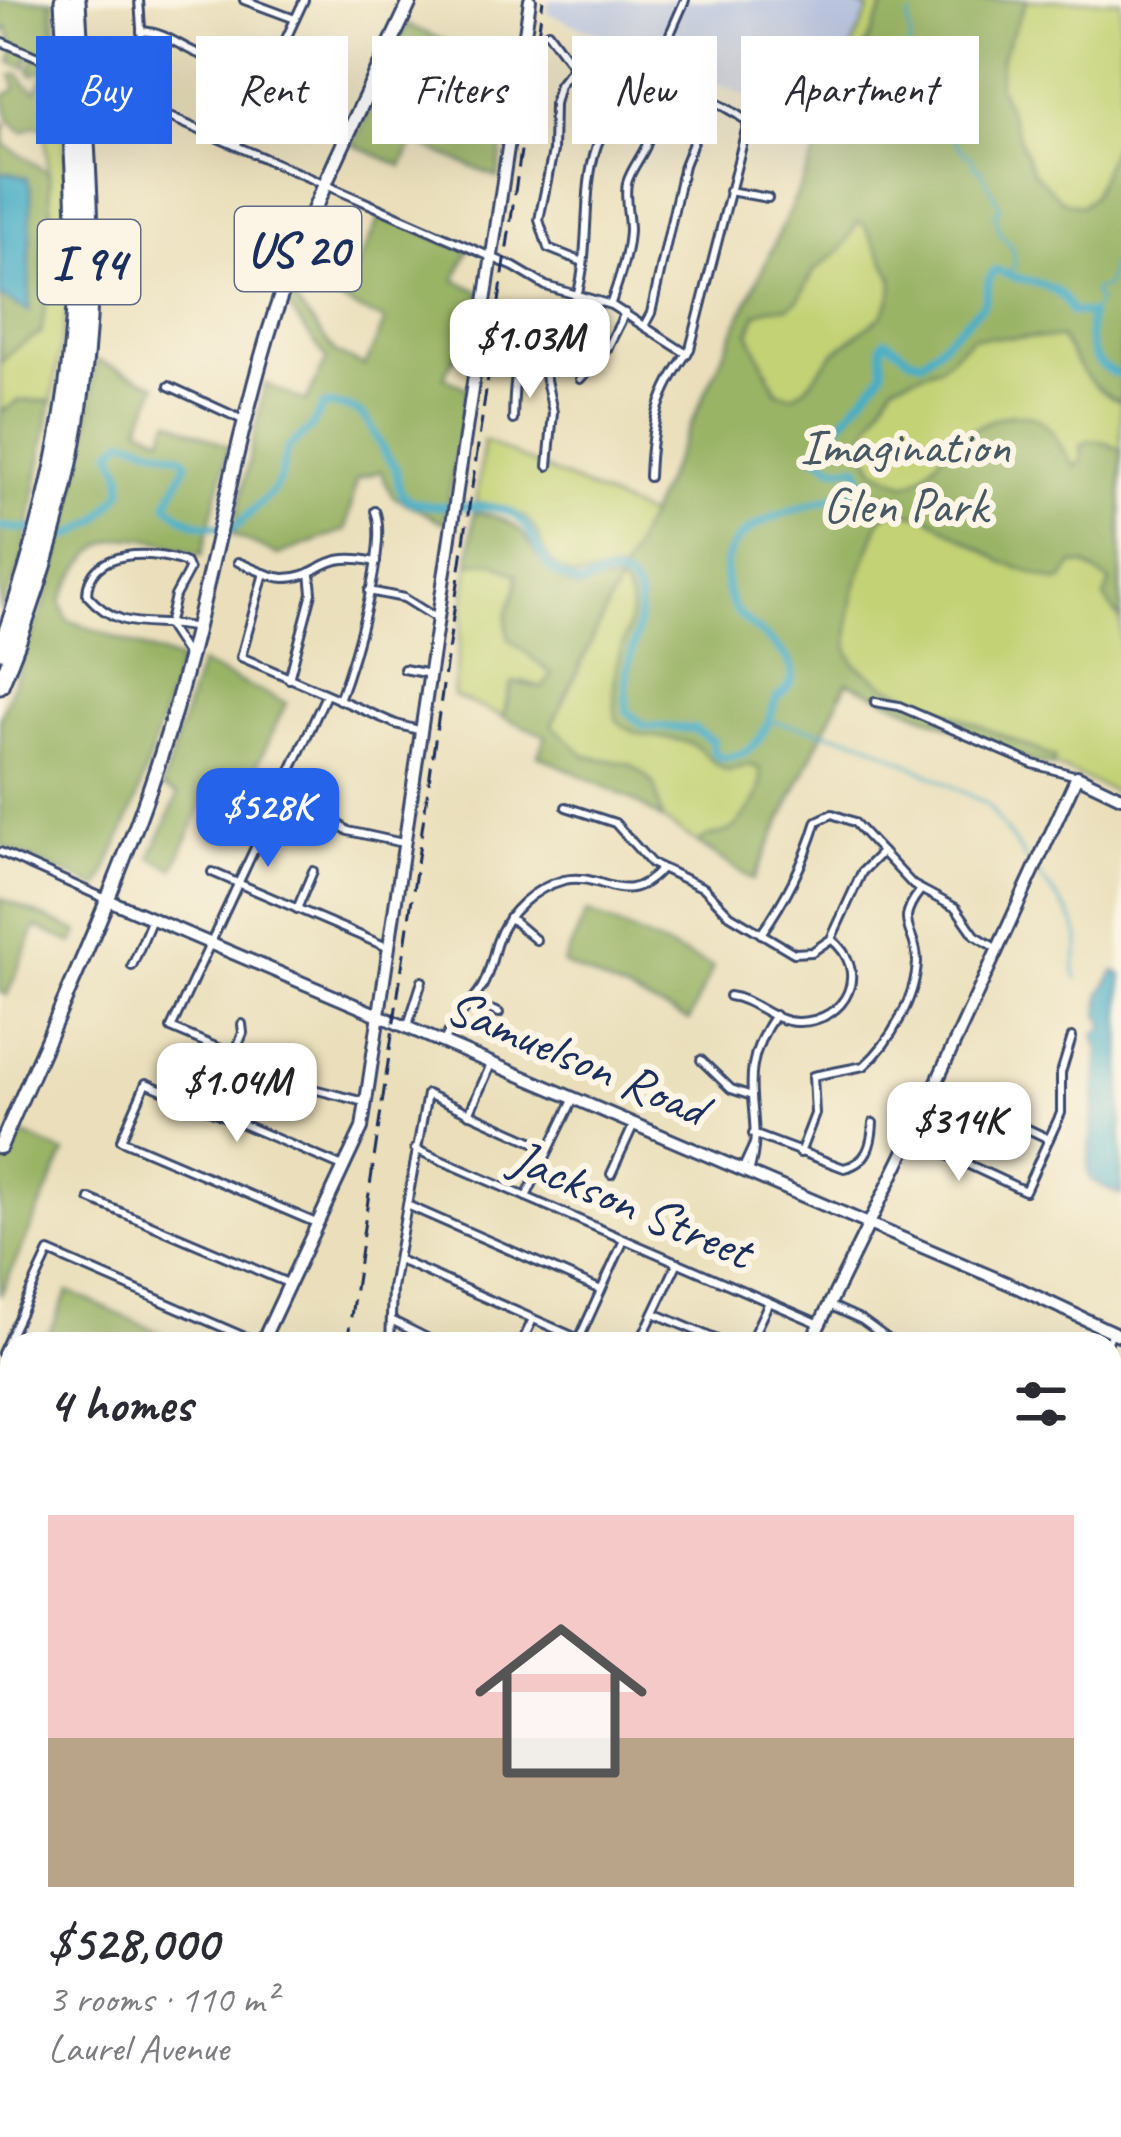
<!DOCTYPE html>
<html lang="en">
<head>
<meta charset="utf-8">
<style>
	body { margin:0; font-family:Caveat,sans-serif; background:#f2f2f3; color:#2b2b33; height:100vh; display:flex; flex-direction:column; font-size:45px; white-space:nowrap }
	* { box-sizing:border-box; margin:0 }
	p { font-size:39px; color:#7c7c81 }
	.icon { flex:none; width:66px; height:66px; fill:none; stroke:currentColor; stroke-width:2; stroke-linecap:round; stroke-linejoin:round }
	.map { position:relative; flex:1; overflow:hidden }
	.sheet { position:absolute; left:0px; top:1332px; width:1122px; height:807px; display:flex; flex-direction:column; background:#fff; border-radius:36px 36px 0 0; box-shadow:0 12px 48px #0002 }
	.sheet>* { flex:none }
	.top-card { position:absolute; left:36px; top:36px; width:1050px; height:108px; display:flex; gap:24px }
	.price { position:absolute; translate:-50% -102px; padding:0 27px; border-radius:24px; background:#fff; color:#222; font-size:39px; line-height:78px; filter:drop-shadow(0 3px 6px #0008) }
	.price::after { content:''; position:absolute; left:50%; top:72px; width:36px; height:27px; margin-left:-18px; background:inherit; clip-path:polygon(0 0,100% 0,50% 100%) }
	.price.on { background:#2563eb; color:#fff }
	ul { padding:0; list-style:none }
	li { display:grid; align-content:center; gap:24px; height:636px; padding:0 48px }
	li+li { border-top:3px solid #e1e1e2 }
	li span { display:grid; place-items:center; height:372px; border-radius:0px; color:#555 }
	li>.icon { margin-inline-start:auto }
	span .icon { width:216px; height:216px; fill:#fffc; stroke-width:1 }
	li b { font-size:51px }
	h2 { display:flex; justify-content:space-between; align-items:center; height:144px; padding:0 48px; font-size:51px }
	.tag { padding:0 42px; border-radius:0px; background:#fff; box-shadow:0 12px 48px #0002; font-size:42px; line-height:108px }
	.tag.on { background:#2563eb; color:#fff }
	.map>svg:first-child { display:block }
</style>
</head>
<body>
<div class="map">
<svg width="1121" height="2137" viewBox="0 0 1121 2137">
	<rect width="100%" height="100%" fill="#fcf5e5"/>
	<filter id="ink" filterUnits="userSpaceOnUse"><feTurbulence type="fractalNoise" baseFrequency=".00833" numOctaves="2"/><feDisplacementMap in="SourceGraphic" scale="24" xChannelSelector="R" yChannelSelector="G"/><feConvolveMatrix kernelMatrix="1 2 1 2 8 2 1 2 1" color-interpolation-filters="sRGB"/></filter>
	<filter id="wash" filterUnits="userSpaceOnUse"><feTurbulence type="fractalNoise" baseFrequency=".004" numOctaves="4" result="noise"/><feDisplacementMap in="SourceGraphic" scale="48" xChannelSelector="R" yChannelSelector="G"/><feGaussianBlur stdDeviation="2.7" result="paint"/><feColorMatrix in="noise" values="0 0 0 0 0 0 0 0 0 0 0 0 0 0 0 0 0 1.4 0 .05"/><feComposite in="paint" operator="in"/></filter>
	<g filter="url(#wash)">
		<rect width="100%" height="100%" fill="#eadfba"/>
		<path fill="#bac4de" d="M 549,0 L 849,0 L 869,9 L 816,125 L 547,13 Z"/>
		<g fill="#c3d274" stroke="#6f8069" stroke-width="3">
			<path d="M 50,0 L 55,0 L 69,223 L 67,308 L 52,401 L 18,401 L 5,413 L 0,413 L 0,363 L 18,346 L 41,333 L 45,307 L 42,260 L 51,210 L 45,128 C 64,105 52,31 50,0 Z"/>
			<path d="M 849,0 L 1121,0 L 1121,795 L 1057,767 L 1035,763 L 847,682 L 753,880 L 631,799 L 538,755 L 622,573 C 602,568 585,584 567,574 C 522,551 562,512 476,503 L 484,441 L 649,516 L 826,131 L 817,125 L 869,10 Z"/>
			<path d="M 493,562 L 517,575 C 520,601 500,602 509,639 L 552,674 L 543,688 L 523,681 L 510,686 L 503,717 L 453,696 L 469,563 Z"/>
		</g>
		<g fill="#9ab466" stroke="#5a7262" stroke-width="3" fill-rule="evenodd">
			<path d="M 0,0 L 50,0 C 52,30 64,106 45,128 L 34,126 L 23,132 C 9,122 4,112 6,95 L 16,89 L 12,75 L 19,73 L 26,85 L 36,91 L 49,65 L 34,75 L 30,73 L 35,56 L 27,57 L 28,67 L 10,62 L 13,54 L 8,27 L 0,34 Z"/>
			<path d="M 887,0 L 1027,0 L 1002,56 L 998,84 L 1032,171 L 1063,201 L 1081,206 L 1092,197 L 1121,126 L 1121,402 C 1090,389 1078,367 1061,338 L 973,337 L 939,367 L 894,383 L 860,441 L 875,469 L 906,484 C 927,477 933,462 948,448 C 969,428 1015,401 1042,422 C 1058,434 1062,454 1075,467 L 1082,460 L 1081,446 C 1092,435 1109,444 1121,450 L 1121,621 L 1104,598 L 1110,582 L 1085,565 L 1073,564 L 1062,581 L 1054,581 L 1004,563 L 926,516 L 889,511 L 881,518 L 855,587 L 850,612 L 848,648 L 855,664 L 885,685 L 1055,758 L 1052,766 L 1035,763 L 847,682 L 753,880 L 698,843 C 709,832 722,837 733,828 C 749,813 767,789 759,768 L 748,765 L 728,771 C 711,765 705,749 689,743 C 660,733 640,743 616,719 C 614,702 613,685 616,668 C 621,640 645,606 619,583 L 552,725 L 586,756 L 630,764 L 641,772 L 655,785 L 662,819 L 631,799 L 538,755 L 546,736 L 503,717 L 513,682 L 543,688 L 552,674 L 509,639 C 500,602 520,601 517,575 L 493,562 L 469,563 L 474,512 C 547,522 519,565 578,589 L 598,582 L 618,582 ZM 858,222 L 864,225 L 892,275 L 893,289 L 888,305 L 881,316 L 835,352 L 804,389 L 792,395 L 777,392 L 749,333 L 757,314 L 769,308 L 789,307 L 799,299 L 815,270 L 841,250 Z"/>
			<path d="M 408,25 L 512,71 L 498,178 L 414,142 L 402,166 L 353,145 L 383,81 L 470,117 L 481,91 L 395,52 Z"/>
			<path d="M 6,123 L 4,144 L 49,173 L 51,210 L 42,260 L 45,307 L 41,333 L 18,346 L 0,363 L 0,296 L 29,310 L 31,190 L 5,172 L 0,175 L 0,125 Z"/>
			<path d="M 381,214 L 468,251 L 455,280 L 481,292 L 471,363 L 455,355 L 444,377 L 468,389 L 444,523 L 392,496 L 381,471 L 357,479 L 346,530 L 278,555 L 233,535 L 265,384 L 306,402 L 327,359 L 288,307 L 291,296 L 336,353 L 365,366 L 385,321 L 297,282 L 309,247 L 357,268 Z"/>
			<path d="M 96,360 L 157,385 L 140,426 L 162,437 L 170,420 L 229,447 L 202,555 C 130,530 99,522 61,601 L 67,620 L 180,661 L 136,801 L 99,888 L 0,845 L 0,718 L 48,594 L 66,531 L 85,446 Z"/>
			<path d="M 18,401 L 52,401 L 22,562 L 0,613 L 0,413 Z"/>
			<path d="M 200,664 L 286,703 L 241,800 L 211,786 L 174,868 L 151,857 L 178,795 L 162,787 Z"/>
			<path d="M 0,898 L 78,932 L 73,943 L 36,927 L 7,995 L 0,992 Z"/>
			<path d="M 587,912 L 713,967 L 689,1020 L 563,964 Z"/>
			<path d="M 15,1131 L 65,1153 L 0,1296 L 0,1167 Z"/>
			<path d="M 68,1291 L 185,1344 L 44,1344 Z"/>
			<path d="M 34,2127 L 172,2127 L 179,2137 L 30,2137 Z"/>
		</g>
		<g fill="#46adc6" stroke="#306e92" stroke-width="3">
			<path d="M 5,172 L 27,178 L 31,190 L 29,311 L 0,296 L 0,175 Z"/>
			<path d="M 1115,971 L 1121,974 L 1121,1195 L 1091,1180 L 1088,1172 L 1099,1052 L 1095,1034 L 1103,1029 L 1104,1022 L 1099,1015 L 1101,993 Z"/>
		</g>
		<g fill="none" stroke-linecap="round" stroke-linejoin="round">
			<g stroke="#46adc6" stroke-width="3">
				<path d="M 912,15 L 908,21 L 911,37 L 907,62 C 922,78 926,88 946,99 C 945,120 951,147 972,157 L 976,169 L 982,169 C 985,183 995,192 1000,208 L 995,214 L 1000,234 C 1011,242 1014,249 1015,265 L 1006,275"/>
				<path d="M 1090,314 L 1099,301 L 1093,294 L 1095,290 L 1106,287 L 1112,265 L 1118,270 L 1117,258 L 1121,256"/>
				<path d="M 770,721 L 862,740 L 987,804 L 1030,865"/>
				<path d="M 1038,874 C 1050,891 1079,919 1079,941 C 1080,956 1070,963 1077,978"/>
			</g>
			<g stroke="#46adc6" stroke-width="8">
				<path d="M 0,527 L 38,530"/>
				<path d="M 52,533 L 72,536 L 98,520 L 122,492 L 122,473 L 112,450 L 126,439 L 182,456 L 187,463 L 167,504 C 188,525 207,528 236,527 L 272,492 L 280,479 L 287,449 L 311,428 L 324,405 C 367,406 366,419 384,452 C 387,457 392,461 395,467 C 399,475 396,486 402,494 C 417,514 476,502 501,509 C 530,517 533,543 547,564 C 554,574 568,579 578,585 C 591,584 602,573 616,576 C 658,585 632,645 627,672 C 625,685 626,698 627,711 L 644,726 L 694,729 L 713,741 L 713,750 L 720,758 C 761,756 766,728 777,697 C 825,665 749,632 734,608 C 729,601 727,590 726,582 C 715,512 821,511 863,484 L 858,466 L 836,468 L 813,454 L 878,379 L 883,371 L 882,344 L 886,340 L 910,358 L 923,361 L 982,306 C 990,295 985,278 996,270 C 1023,285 1061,278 1071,312 L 1090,314 C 1087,343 1089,366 1121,375"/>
			</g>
		</g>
	</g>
	<g filter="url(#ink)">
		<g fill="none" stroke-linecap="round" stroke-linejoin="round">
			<g stroke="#3a496c" stroke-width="12">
				<g id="street">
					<path d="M 244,0 L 295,19"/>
					<path d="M 141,31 C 166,32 181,48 204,56 C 226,63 247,66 268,76"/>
					<path d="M 548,32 L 575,69"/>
					<path d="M 670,34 L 685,0"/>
					<path d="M 0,41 L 47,61"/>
					<path d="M 103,88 L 514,267 L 546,286 L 611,305 L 687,354"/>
					<path d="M 134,101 L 144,71 L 139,0"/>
					<path d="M 592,109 L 609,121"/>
					<path d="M 237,144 L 304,0"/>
					<path d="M 729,191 L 768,198"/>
					<path d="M 583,262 L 548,248 L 539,220 L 553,151 L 554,104 L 559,85 L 570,71 C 611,52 653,88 650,132 C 648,151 632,165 627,183 C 624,198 629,215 629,230 C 628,255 619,279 611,303"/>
					<path d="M 644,326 L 651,313 L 684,165 L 709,103"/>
					<path d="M 536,334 L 553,412 L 548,466"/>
					<path d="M 580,379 L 607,349 L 625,313"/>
					<path d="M 169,386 L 243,420"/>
					<path d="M 513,420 C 514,394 513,350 537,334 C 551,324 565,325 573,307 C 602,238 561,129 646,93 C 676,80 724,104 748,122 L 690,349 C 658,393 651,423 649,477"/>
					<path d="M 238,562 C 253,568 268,577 284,578 C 322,578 321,549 376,562"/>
					<path d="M 264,573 L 241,657 L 396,724 L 422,731"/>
					<path d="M 369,591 L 404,598 L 436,618"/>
					<path d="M 187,655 L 168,626 L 175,596 L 189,570 L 186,563 C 155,550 88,547 87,595 C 123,636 154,617 196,628"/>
					<path d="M 404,669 L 430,674"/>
					<path d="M 289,679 L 312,593 L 310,572"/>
					<path d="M 326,695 L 171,1028 L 317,1090 L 365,1102"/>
					<path d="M 339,700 C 353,663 389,543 375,511"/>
					<path d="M 875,702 L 899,706 L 1033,764 L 1077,776"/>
					<path d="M 283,788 L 307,800 L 348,831 L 403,843"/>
					<path d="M 566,807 L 615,823 L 651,863 L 704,888 L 730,915 L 794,953 L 812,952 L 831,939 L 862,872 L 882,852"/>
					<path d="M 0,852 L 106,899"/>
					<path d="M 212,872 L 387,947"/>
					<path d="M 297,909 L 313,871"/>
					<path d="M 509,917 L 536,940"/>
					<path d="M 761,934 C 785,900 805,861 817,821 L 832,814 L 854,822 L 913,885 L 956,908 L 975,935 L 997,949"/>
					<path d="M 132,966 L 152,919"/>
					<path d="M 729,996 C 755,999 773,1023 799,1022 C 847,1021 871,971 831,939"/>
					<path d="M 470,1002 L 499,1013"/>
					<path d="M 408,1025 L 422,981"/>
					<path d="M 444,1041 C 454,1019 470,1006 482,987 C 490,973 492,957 497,942 C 507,912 534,888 564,880 C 602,871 624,911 661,869"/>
					<path d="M 234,1055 L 243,1033 L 242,1024"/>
					<path d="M 701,1060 L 731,1089 L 749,1095"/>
					<path d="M 287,1078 L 296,1058 L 304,1051"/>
					<path d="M 935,1085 L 1049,1139"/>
					<path d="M 469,1114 L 492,1062"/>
					<path d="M 753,1134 L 844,1168 C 867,1163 872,1145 873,1123"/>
					<path d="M 911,1138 L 1025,1191 L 1061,1113 L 1061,1073 L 1072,1037"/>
					<path d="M 415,1149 L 820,1324"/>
					<path d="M 800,1153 L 815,1114 L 813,1076 L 864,1066 C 890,1043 915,999 917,963 C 918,930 892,926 920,891"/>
					<path d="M 743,1168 L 754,1144"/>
					<path d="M 749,1172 C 768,1113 729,1081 775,1015"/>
					<path d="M 611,1174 L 634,1124"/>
					<path d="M 526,1197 L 574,1098"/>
					<path d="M 90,1199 L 290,1284"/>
					<path d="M 407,1205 L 601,1290"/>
					<path d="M 316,1223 L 121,1140 L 146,1083 L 345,1168"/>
					<path d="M 399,1260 L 579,1339 L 624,1240"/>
					<path d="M 829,1305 L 862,1320 L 895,1344"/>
					<path d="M 654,1313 L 727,1344"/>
					<path d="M 391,1320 L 439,1344"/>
					<path d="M 390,1344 L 392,1288 L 427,1094 L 549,1149"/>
					<path d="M 521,1344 L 533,1319"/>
					<path d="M 639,1344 L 678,1262"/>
					<path d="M 749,1344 L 769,1302"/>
					<path d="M 1107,1344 L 1112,1332"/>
					<path d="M 2,1353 L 49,1252 L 261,1344"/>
					<path d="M 0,1497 L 12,1502"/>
					<path d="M 1110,1546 L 1121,1536"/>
					<path d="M 0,1564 L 12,1570"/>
					<path d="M 0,1632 L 12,1637"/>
					<path d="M 1110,1681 L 1121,1657"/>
					<path d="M 0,1735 L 12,1740"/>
					<path d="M 1110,1737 L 1121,1742"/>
					<path d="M 0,1795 L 12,1796"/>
					<path d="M 1110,1811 L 1121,1800"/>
					<path d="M 0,2016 L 5,2005 L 12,2008"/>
					<path d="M 0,2025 L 12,2030"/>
					<path d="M 672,2127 L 686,2137"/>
					<path d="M 794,2127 L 863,2137"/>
					<path d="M 647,2137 L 648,2127"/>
				</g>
			</g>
			<g stroke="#3a496c" stroke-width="16">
				<g id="secondary">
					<path d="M 106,899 L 1014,1286 L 1121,1336"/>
					<path d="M 261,1344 L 362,1128 L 530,0"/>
					<path d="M 810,1344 L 911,1138 L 1077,776 L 1121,797"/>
					<path d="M 0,1946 L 12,1918"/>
					<path d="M 364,2127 L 387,2137"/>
					<path d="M 999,2127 L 1023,2137"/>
					<path d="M 458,2137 L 462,2127"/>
				</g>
			</g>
			<g stroke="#3a496c" stroke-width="18">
				<g id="primary">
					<path d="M 0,1147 C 59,1012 124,875 168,733 C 208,603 229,466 268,335 C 303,219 360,110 411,0"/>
					<path d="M 0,1971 L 12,1976"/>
					<path d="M 184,2127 L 192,2137"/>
				</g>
			</g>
			<g stroke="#3a496c" stroke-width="21">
				<g id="highway">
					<path d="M 0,651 C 44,529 74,405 76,275 C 78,183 68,91 63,0"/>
					<path d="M 0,685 C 60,543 92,392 90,238 C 89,159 81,79 77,0"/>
					<path d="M 1110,1880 L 1121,1868"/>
					<path d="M 1110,1903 L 1121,1890"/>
					<path d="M 959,2137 L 964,2127"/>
					<path d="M 973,2137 L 978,2127"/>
				</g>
			</g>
			<use href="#street" stroke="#fff" stroke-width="6"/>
			<use href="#secondary" stroke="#fff" stroke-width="10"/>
			<use href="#primary" stroke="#fff" stroke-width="12"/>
			<use href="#highway" stroke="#fff" stroke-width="15"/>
			<g stroke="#1b2f5e" stroke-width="3" stroke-dasharray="18 9" stroke-linecap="butt">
				<path d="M 347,1344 L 543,0"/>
				<path d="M 1110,1470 L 1121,1456"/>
				<path d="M 231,2137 L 233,2127"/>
				<path d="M 572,2137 L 580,2127"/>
			</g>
		</g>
	</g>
	<g text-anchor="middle" stroke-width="12" stroke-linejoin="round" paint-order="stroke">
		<g fill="#fcf5e5" stroke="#5e6a86" stroke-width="3">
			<rect x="235" y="207" width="126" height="84" rx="9"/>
			<rect x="38" y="220" width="102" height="84" rx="9"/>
		</g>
		<g font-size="48" font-weight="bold" fill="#1b2f5e">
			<text x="298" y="266">US 20</text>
			<text x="89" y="279">I 94</text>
		</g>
		<g font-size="51" fill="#455864" stroke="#fcf5e5">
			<text x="905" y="463">Imagination<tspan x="905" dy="59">Glen Park</tspan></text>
		</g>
		<g font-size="51" fill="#1b2f5e" stroke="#fcf5e5">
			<text transform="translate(577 1056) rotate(23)" y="18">Samuelson Road</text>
			<text transform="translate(632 1203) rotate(23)" y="18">Jackson Street</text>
		</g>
	</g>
</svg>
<b class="price" style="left:530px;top:401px">$1.03M</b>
<b class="price on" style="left:268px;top:870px">$528K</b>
<b class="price" style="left:237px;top:1145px">$1.04M</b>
<b class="price" style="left:959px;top:1184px">$314K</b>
<div class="top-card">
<a class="tag on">Buy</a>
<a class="tag">Rent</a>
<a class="tag">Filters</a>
<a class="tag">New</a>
<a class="tag">Apartment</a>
</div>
<section class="sheet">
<h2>4 homes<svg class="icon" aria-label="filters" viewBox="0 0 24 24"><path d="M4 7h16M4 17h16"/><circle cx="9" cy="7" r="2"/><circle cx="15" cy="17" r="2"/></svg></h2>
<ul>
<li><span style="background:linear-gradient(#f6c9c9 60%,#b9a48a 0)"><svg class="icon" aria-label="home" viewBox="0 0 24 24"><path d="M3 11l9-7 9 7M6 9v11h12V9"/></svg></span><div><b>$528,000</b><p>3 rooms · 110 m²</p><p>Laurel Avenue</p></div></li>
</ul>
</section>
</div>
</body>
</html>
